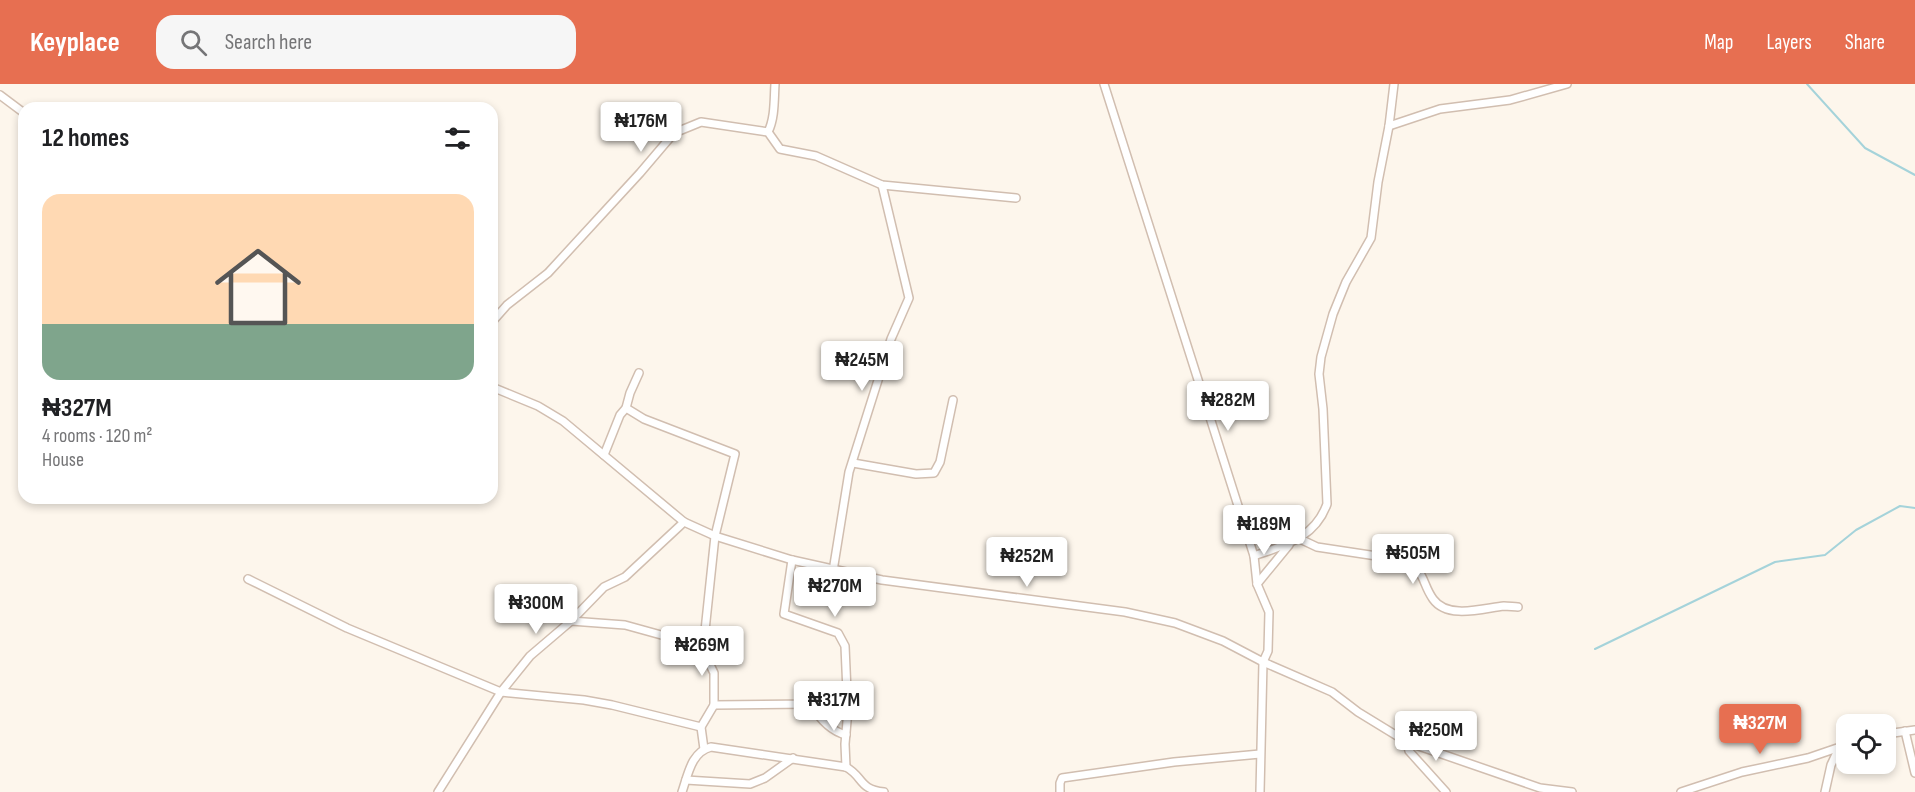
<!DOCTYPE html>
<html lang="en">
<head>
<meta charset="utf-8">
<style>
	body { margin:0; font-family:"Sofia Sans Condensed",sans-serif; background:#f6f6f6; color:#202124; height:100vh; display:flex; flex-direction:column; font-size:22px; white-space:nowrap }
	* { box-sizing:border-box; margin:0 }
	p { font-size:20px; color:#757577 }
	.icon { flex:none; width:33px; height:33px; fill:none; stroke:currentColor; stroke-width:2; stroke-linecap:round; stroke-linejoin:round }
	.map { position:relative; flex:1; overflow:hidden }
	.drawer { position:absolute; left:18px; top:18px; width:480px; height:402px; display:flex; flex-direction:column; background:#fff; border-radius:18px; box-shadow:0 3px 9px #0003 }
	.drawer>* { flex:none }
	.controls { position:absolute; left:1836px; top:630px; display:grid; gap:12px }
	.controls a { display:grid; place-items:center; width:60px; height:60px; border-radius:12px; background:#fff; box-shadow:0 3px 9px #0003; font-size:30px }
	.price { position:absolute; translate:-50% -51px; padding:0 14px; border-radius:6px; background:#fff; color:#222; font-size:20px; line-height:39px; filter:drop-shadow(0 2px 3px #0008) }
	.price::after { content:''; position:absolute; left:50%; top:36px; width:18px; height:14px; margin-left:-9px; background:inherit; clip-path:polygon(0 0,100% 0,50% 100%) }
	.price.selected { background:#e76f51; color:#fff }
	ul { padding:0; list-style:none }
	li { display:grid; align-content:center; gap:12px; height:318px; padding:0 24px }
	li+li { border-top:2px solid #e0e0e0 }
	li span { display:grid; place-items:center; height:186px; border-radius:18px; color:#555 }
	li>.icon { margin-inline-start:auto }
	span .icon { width:108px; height:108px; fill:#fffc; stroke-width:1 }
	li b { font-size:26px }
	h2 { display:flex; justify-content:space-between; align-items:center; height:72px; padding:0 24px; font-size:26px }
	header { display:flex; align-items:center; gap:36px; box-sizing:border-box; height:84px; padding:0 30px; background:#e76f51; color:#fff }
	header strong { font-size:28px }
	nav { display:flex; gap:33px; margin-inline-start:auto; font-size:21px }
	.search { width:420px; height:54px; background:#f6f6f6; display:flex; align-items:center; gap:15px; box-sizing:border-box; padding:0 21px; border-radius:18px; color:#757577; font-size:22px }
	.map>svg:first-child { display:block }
</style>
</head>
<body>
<header>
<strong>Keyplace</strong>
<div class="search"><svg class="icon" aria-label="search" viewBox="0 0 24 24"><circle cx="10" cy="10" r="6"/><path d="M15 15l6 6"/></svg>Search here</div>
<nav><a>Map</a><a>Layers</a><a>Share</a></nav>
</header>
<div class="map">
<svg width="1915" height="708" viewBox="0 0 1915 708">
	<rect width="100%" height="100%" fill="#fdf6ec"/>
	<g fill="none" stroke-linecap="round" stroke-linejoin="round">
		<g stroke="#a5d3da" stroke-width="2">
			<path d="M 1807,0 L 1865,64 L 1915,91"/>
			<path d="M 1595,565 L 1775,478 L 1825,471 L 1856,446 L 1900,422 L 1915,424"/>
		</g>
		<g stroke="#d1beb0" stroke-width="10">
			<g id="minor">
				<path d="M 1104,0 L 1254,472 L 1257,500 L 1269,528 L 1268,567 L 1263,578 L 1260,708"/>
				<path d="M 0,11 L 24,29"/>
				<path d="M 1389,42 L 1440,25 L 1510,16 L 1567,0"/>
				<path d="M 768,48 C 775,34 774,16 775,0"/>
				<path d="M 492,238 L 507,221 L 548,189 L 640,89 L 674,49 L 701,38 L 768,48 L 780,65 L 816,72 L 882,101 L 1016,114"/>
				<path d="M 492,303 L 538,322 L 563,337 L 684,438 L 715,452 L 792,476 L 882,496 L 1125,528 L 1175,539 L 1223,557 L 1263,578 L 1332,608 L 1358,628 L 1407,658 L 1540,704 L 1572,708"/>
				<path d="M 626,324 L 644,335 L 735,370 L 715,452 L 704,556 L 701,562 L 714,589 L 714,621 L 701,643 L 704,665"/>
				<path d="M 604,371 L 620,331 L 626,324 L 630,309 L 639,289"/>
				<path d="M 853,379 L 916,390 L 934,389 L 940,378 L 953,316"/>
				<path d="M 1300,455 L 1317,463 L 1403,476 C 1426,486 1421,498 1433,515 C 1448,536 1484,524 1504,522 C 1509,522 1514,523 1518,523"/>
				<path d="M 1254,472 C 1285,461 1315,454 1327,420 L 1323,325 L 1319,290 L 1321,273 L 1333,230 L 1346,198 L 1371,154 L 1378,98 L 1389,42 L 1394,0"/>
				<path d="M 792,476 L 784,530 L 838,549 L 845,562 L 847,608 L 849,614 L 845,660 L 846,683"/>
				<path d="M 833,487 L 849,388 L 891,255 L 909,214 L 882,101"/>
				<path d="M 248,495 L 347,544 L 501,608 L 584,616 L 612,621 L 701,643"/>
				<path d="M 1257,500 L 1289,461"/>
				<path d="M 571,537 L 625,541 L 701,562"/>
				<path d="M 811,620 C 819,634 831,647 846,651"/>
				<path d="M 714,621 L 811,620 L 847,608"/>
				<path d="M 1905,647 L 1915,689"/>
				<path d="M 1886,650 L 1915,646"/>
				<path d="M 1407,658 L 1409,667 L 1446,708"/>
				<path d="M 686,696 L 750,700 L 765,694 L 793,674"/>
				<path d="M 438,708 L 501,608 L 530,572 L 571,537 L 604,503 L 625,493 L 684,438"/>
				<path d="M 682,708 C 688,691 691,668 711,663 L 846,683 C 864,693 858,705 884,708"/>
				<path d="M 1060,708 L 1060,699 L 1062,694 L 1174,678 L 1260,670"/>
				<path d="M 1681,708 L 1742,688 L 1808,674 L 1846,661"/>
				<path d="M 1825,708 L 1831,681 L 1839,664"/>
			</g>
		</g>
		<use href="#minor" stroke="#fff" stroke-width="7"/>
	</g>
</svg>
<div class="controls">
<a><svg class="icon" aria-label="locate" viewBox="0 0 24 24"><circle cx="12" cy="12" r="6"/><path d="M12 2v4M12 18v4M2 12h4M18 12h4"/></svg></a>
</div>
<b class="price" style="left:641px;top:69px">₦176M</b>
<b class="price" style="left:862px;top:308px">₦245M</b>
<b class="price" style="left:1228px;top:348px">₦282M</b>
<b class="price" style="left:1264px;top:472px">₦189M</b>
<b class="price" style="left:1413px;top:501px">₦505M</b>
<b class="price" style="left:1027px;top:504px">₦252M</b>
<b class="price" style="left:835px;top:534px">₦270M</b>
<b class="price" style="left:536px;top:551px">₦300M</b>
<b class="price" style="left:702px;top:593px">₦269M</b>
<b class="price" style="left:834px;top:648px">₦317M</b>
<b class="price selected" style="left:1760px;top:671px">₦327M</b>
<b class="price" style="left:1436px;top:678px">₦250M</b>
<section class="drawer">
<h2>12 homes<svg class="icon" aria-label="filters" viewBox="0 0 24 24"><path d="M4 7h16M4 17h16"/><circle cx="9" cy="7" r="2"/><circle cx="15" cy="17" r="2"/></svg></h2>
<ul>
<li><span style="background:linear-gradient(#ffd9b3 70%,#7fa58c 0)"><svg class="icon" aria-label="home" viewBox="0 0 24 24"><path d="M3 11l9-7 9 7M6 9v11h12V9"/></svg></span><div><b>₦327M</b><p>4 rooms · 120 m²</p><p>House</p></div></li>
</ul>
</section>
</div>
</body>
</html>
